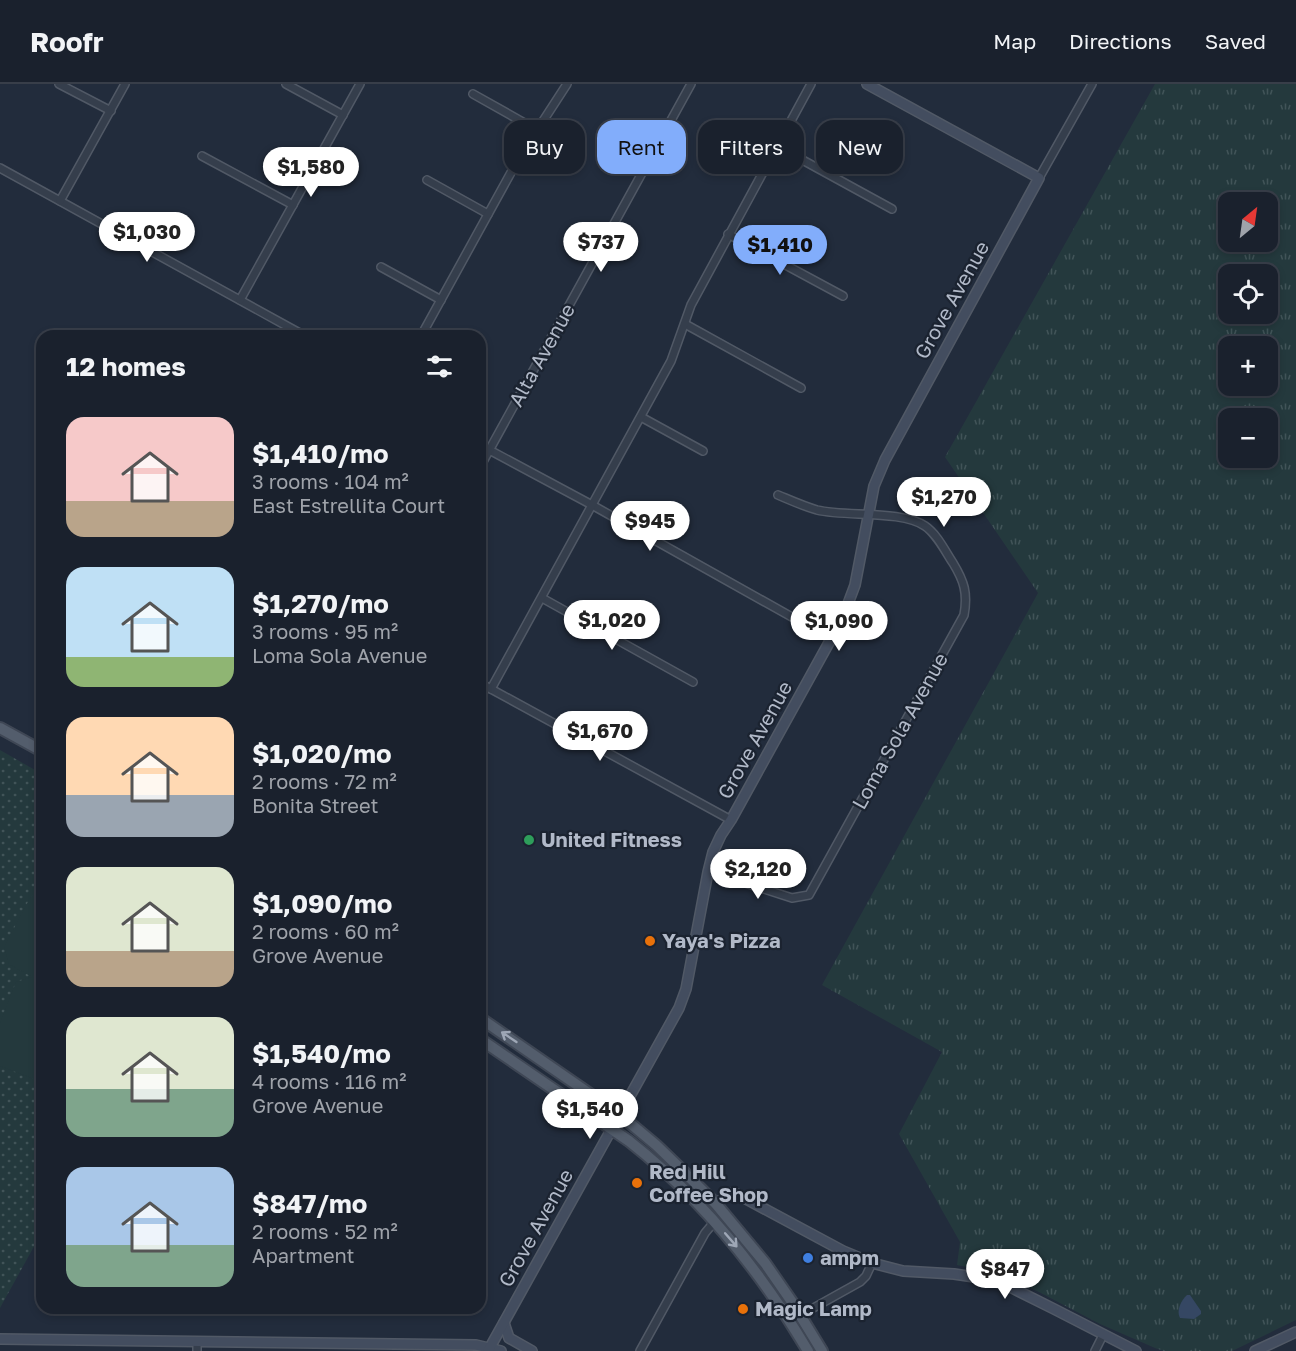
<!DOCTYPE html>
<html lang="en">
<head>
<meta charset="utf-8">
<style>
	body { margin:0; font-family:"Golos Text",sans-serif; background:#232935; color:#f1f3f6; height:100vh; display:flex; flex-direction:column; font-size:22px; white-space:nowrap }
	* { box-sizing:border-box; margin:0 }
	p { font-size:20px; color:#9fa3aa }
	.icon { flex:none; width:33px; height:33px; fill:none; stroke:currentColor; stroke-width:2; stroke-linecap:round; stroke-linejoin:round }
	.map { position:relative; flex:1; overflow:hidden }
	.details { position:absolute; left:36px; top:246px; width:450px; height:984px; display:flex; flex-direction:column; background:#1a212d; border-radius:18px; box-shadow:0 3px 9px #0003,0 0 0 2px #383e49 }
	.details>* { flex:none }
	.banner { position:absolute; left:504px; top:36px; width:570px; height:54px; display:flex; gap:12px }
	.needle { width:39px; rotate:29deg }
	.buttons { position:absolute; left:1218px; top:108px; display:grid; gap:12px }
	.buttons a { display:grid; place-items:center; width:60px; height:60px; border-radius:12px; background:#1a212d; box-shadow:0 3px 9px #0003,0 0 0 2px #383e49; font-size:30px }
	.price { position:absolute; translate:-50% -51px; padding:0 14px; border-radius:21px; background:#fff; color:#222; font-size:20px; line-height:39px; filter:drop-shadow(0 2px 3px #0008) }
	.price::after { content:''; position:absolute; left:50%; top:36px; width:18px; height:14px; margin-left:-9px; background:inherit; clip-path:polygon(0 0,100% 0,50% 100%) }
	.price.on { background:#82adfb; color:#111 }
	ul { padding:0; list-style:none }
	li { display:flex; align-items:center; gap:18px; height:150px; padding:0 30px }
	li span { display:grid; place-items:center; flex:none; width:168px; height:120px; border-radius:18px; color:#555 }
	li>.icon { margin-inline-start:auto }
	span .icon { width:72px; height:72px; fill:#fffc; stroke-width:1 }
	li b { font-size:26px }
	h2 { display:flex; justify-content:space-between; align-items:center; height:72px; padding:0 30px; font-size:26px }
	.tag { padding:0 21px; border-radius:18px; background:#1a212d; box-shadow:0 3px 9px #0003,0 0 0 2px #383e49; font-size:21px; line-height:54px }
	.tag.on { background:#82adfb; color:#111 }
	header { display:flex; align-items:center; gap:36px; box-sizing:border-box; height:84px; padding:0 30px; background:#1a212d; border-bottom:2px solid #383e49 }
	header strong { font-size:28px }
	nav { display:flex; gap:33px; margin-inline-start:auto; font-size:21px }
	.map>svg:first-child { display:block }
</style>
</head>
<body>
<header>
<strong>Roofr</strong>
<nav><a>Map</a><a>Directions</a><a>Saved</a></nav>
</header>
<div class="map">
<svg width="1296" height="1267" viewBox="0 0 1296 1267">
	<defs>
		<pattern id="grass-tufts" width="24" height="20" patternUnits="userSpaceOnUse" patternTransform="scale(1.5)"><rect width="24" height="20" fill="#24393d"/><path d="M3 7l-1-3M5 7V3M7 7l1-3M15 17l-1-3M17 17v-4M19 17l1-3" fill="none" stroke="#415458"/></pattern>
		<pattern id="park-dots" width="8" height="8" patternUnits="userSpaceOnUse" patternTransform="scale(1.5)"><rect width="8" height="8" fill="#24393d"/><path d="M2 2h.1M6 6h.1" fill="none" stroke="#415458" stroke-width="1.8" stroke-linecap="round"/></pattern>
	</defs>
	<rect width="100%" height="100%" fill="#222c3c"/>
	<path fill="url(#grass-tufts)" fill-rule="evenodd" d="M 1155,0 L 1296,0 L 1296,1236 L 1232,1267 L 1164,1267 L 1155,1264 L 1100,1240 L 1039,1208 L 1005,1193 L 981,1186 L 957,1181 L 960,1158 L 899,1050 L 942,968 L 822,901 L 1038,509 L 945,373 ZM 1228,118 L 1268,118 L 1268,158 L 1228,158 ZM 1228,190 L 1268,190 L 1268,230 L 1228,230 ZM 1228,262 L 1268,262 L 1268,302 L 1228,302 ZM 1228,334 L 1268,334 L 1268,374 L 1228,374 Z"/>
	<path fill="url(#park-dots)" d="M 0,666 L 42,690 L 42,1148 L 0,1224 Z"/>
	<path fill="#24393d" d="M 42,801 L 42,998 L 0,982 L 0,939 L 16,898 L 32,893 L 9,880 L 4,863 L 30,814 Z"/>
	<path fill="#354763" d="M 1187,1211 L 1190,1211 L 1201,1227 L 1201,1230 L 1194,1235 L 1180,1234 C 1176,1227 1181,1216 1187,1211 Z"/>
	<g fill="none" stroke-linecap="round" stroke-linejoin="round">
		<g stroke="#515966" stroke-width="10">
			<g id="street">
				<path d="M 59,0 L 111,27"/>
				<path d="M 286,0 L 343,31"/>
				<path d="M 473,10 L 537,46"/>
				<path d="M 777,62 L 892,125"/>
				<path d="M 202,72 L 293,121"/>
				<path d="M 0,84 L 305,252"/>
				<path d="M 1039,94 L 1092,0"/>
				<path d="M 427,96 L 488,130"/>
				<path d="M 60,117 L 125,0"/>
				<path d="M 728,150 L 843,212"/>
				<path d="M 381,183 L 441,216"/>
				<path d="M 240,216 L 360,0"/>
				<path d="M 685,240 L 801,304"/>
				<path d="M 421,252 L 519,74 L 567,0"/>
				<path d="M 641,333 L 703,367"/>
				<path d="M 480,361 L 592,421 L 831,555"/>
				<path d="M 480,383 L 691,0"/>
				<path d="M 542,514 L 693,598"/>
				<path d="M 480,599 L 731,736"/>
				<path d="M 491,605 L 671,277 L 691,221 L 811,0"/>
				<path d="M 708,788 L 727,793 L 792,814 L 809,811 L 964,531 C 968,509 964,497 953,479 C 945,467 937,450 925,442 C 902,426 846,433 817,426 C 803,422 790,416 778,411"/>
				<path d="M 790,1237 L 860,1198 L 866,1192 L 872,1179"/>
				<path d="M 197,1267 L 197,1257"/>
				<path d="M 640,1267 L 705,1149 L 715,1137"/>
				<path d="M 1095,1267 L 1103,1251"/>
			</g>
		</g>
		<g stroke="#515966" stroke-width="12">
			<g id="secondary">
				<path d="M 716,1120 L 730,1109 L 735,1109 L 843,1167 L 872,1179 L 903,1187 L 954,1190 L 988,1195 L 1012,1204 L 1054,1225 L 1136,1267"/>
				<path d="M 504,1239 L 509,1254 L 532,1267"/>
				<path d="M 0,1255 L 476,1261 L 501,1267"/>
				<path d="M 488,1267 L 679,924 L 686,905 L 708,788 L 713,768 L 721,751 L 731,736 L 831,555 L 846,525 L 855,501 L 874,402 L 885,376 L 1039,94 L 867,0"/>
				<path d="M 1255,1267 L 1296,1248"/>
			</g>
		</g>
		<g stroke="#3f4755" stroke-width="14">
			<g id="primary">
				<path d="M 0,644 L 42,667"/>
				<path d="M 480,934 L 619,1030 L 656,1061 L 683,1087 L 716,1120 L 765,1179 L 792,1218 L 822,1267"/>
				<path d="M 480,955 L 629,1057 C 703,1115 760,1186 808,1267"/>
			</g>
		</g>
		<use href="#street" stroke="#353e4c" stroke-width="7"/>
		<use href="#secondary" stroke="#434d5f" stroke-width="9"/>
		<use href="#primary" stroke="#535d6c" stroke-width="10"/>
	</g>
	<defs><path id="oneway-shaft" d="M-6 0H5M1.5-3L5.5 0L1.5 3" fill="none" stroke-width="1.6" stroke-linecap="round" stroke-linejoin="round" transform="scale(1.5)"/></defs>
	<g stroke="#9ea7b6">
		<use href="#oneway-shaft" transform="translate(509 953) rotate(-146)"/>
		<use href="#oneway-shaft" transform="translate(731 1156) rotate(49)"/>
	</g>
	<circle fill="#2e9e5b" stroke="#1b2330" stroke-width="2" cx="529" cy="756" r="6"/>
	<g fill="#e8710a" stroke="#1b2330" stroke-width="2">
		<circle cx="650" cy="857" r="6"/>
		<circle cx="637" cy="1099" r="6"/>
		<circle cx="743" cy="1225" r="6"/>
	</g>
	<circle fill="#3f7fe0" stroke="#1b2330" stroke-width="2" cx="808" cy="1174" r="6"/>
	<g text-anchor="middle" stroke-width="4.5" stroke-linejoin="round" paint-order="stroke">
		<g font-size="20" fill="#b1b9c8" stroke="#1b2330">
			<text transform="translate(952 216) rotate(-61)" y="7">Grove Avenue</text>
			<text transform="translate(542 271) rotate(-61)" y="7">Alta Avenue</text>
			<text transform="translate(900 647) rotate(-61)" y="7">Loma Sola Avenue</text>
			<text transform="translate(755 656) rotate(-61)" y="7">Grove Avenue</text>
			<text transform="translate(536 1144) rotate(-61)" y="7">Grove Avenue</text>
		</g>
		<g font-size="20" font-weight="bold" fill="#b1b9c8" stroke="#1b2330" text-anchor="start">
			<text x="541" y="763">United Fitness</text>
			<text x="662" y="864">Yaya's Pizza</text>
			<text x="649" y="1095">Red Hill<tspan x="649" dy="23">Coffee Shop</tspan></text>
			<text x="820" y="1181">ampm</text>
			<text x="755" y="1232">Magic Lamp</text>
		</g>
	</g>
</svg>
<div class="buttons">
<a><svg class="needle" viewBox="-14 -14 28 28"><path d="M0-13l5 13h-10z" fill="#e53935"/><path d="M0 13l5-13h-10z" fill="#9fa3aa"/></svg></a>
<a><svg class="icon" aria-label="locate" viewBox="0 0 24 24"><circle cx="12" cy="12" r="6"/><path d="M12 2v4M12 18v4M2 12h4M18 12h4"/></svg></a>
<a>+</a>
<a>−</a>
</div>
<b class="price" style="left:311px;top:114px">$1,580</b>
<b class="price" style="left:147px;top:179px">$1,030</b>
<b class="price" style="left:601px;top:189px">$737</b>
<b class="price on" style="left:780px;top:192px">$1,410</b>
<b class="price" style="left:944px;top:444px">$1,270</b>
<b class="price" style="left:650px;top:468px">$945</b>
<b class="price" style="left:612px;top:567px">$1,020</b>
<b class="price" style="left:839px;top:568px">$1,090</b>
<b class="price" style="left:600px;top:678px">$1,670</b>
<b class="price" style="left:758px;top:816px">$2,120</b>
<b class="price" style="left:590px;top:1056px">$1,540</b>
<b class="price" style="left:1005px;top:1216px">$847</b>
<div class="banner">
<a class="tag">Buy</a>
<a class="tag on">Rent</a>
<a class="tag">Filters</a>
<a class="tag">New</a>
</div>
<section class="details">
<h2>12 homes<svg class="icon" aria-label="filters" viewBox="0 0 24 24"><path d="M4 7h16M4 17h16"/><circle cx="9" cy="7" r="2"/><circle cx="15" cy="17" r="2"/></svg></h2>
<ul>
<li><span style="background:linear-gradient(#f6c9c9 70%,#b9a48a 0)"><svg class="icon" aria-label="home" viewBox="0 0 24 24"><path d="M3 11l9-7 9 7M6 9v11h12V9"/></svg></span><div><b>$1,410/mo</b><p>3 rooms · 104 m²</p><p>East Estrellita Court</p></div></li>
<li><span style="background:linear-gradient(#bfe0f5 75%,#8fb573 0)"><svg class="icon" aria-label="home" viewBox="0 0 24 24"><path d="M3 11l9-7 9 7M6 9v11h12V9"/></svg></span><div><b>$1,270/mo</b><p>3 rooms · 95 m²</p><p>Loma Sola Avenue</p></div></li>
<li><span style="background:linear-gradient(#ffd9b3 65%,#9aa5b1 0)"><svg class="icon" aria-label="home" viewBox="0 0 24 24"><path d="M3 11l9-7 9 7M6 9v11h12V9"/></svg></span><div><b>$1,020/mo</b><p>2 rooms · 72 m²</p><p>Bonita Street</p></div></li>
<li><span style="background:linear-gradient(#dfe7d0 70%,#b9a48a 0)"><svg class="icon" aria-label="home" viewBox="0 0 24 24"><path d="M3 11l9-7 9 7M6 9v11h12V9"/></svg></span><div><b>$1,090/mo</b><p>2 rooms · 60 m²</p><p>Grove Avenue</p></div></li>
<li><span style="background:linear-gradient(#dfe7d0 60%,#7fa58c 0)"><svg class="icon" aria-label="home" viewBox="0 0 24 24"><path d="M3 11l9-7 9 7M6 9v11h12V9"/></svg></span><div><b>$1,540/mo</b><p>4 rooms · 116 m²</p><p>Grove Avenue</p></div></li>
<li><span style="background:linear-gradient(#a9c7e8 65%,#7fa58c 0)"><svg class="icon" aria-label="home" viewBox="0 0 24 24"><path d="M3 11l9-7 9 7M6 9v11h12V9"/></svg></span><div><b>$847/mo</b><p>2 rooms · 52 m²</p><p>Apartment</p></div></li>
</ul>
</section>
</div>
</body>
</html>
